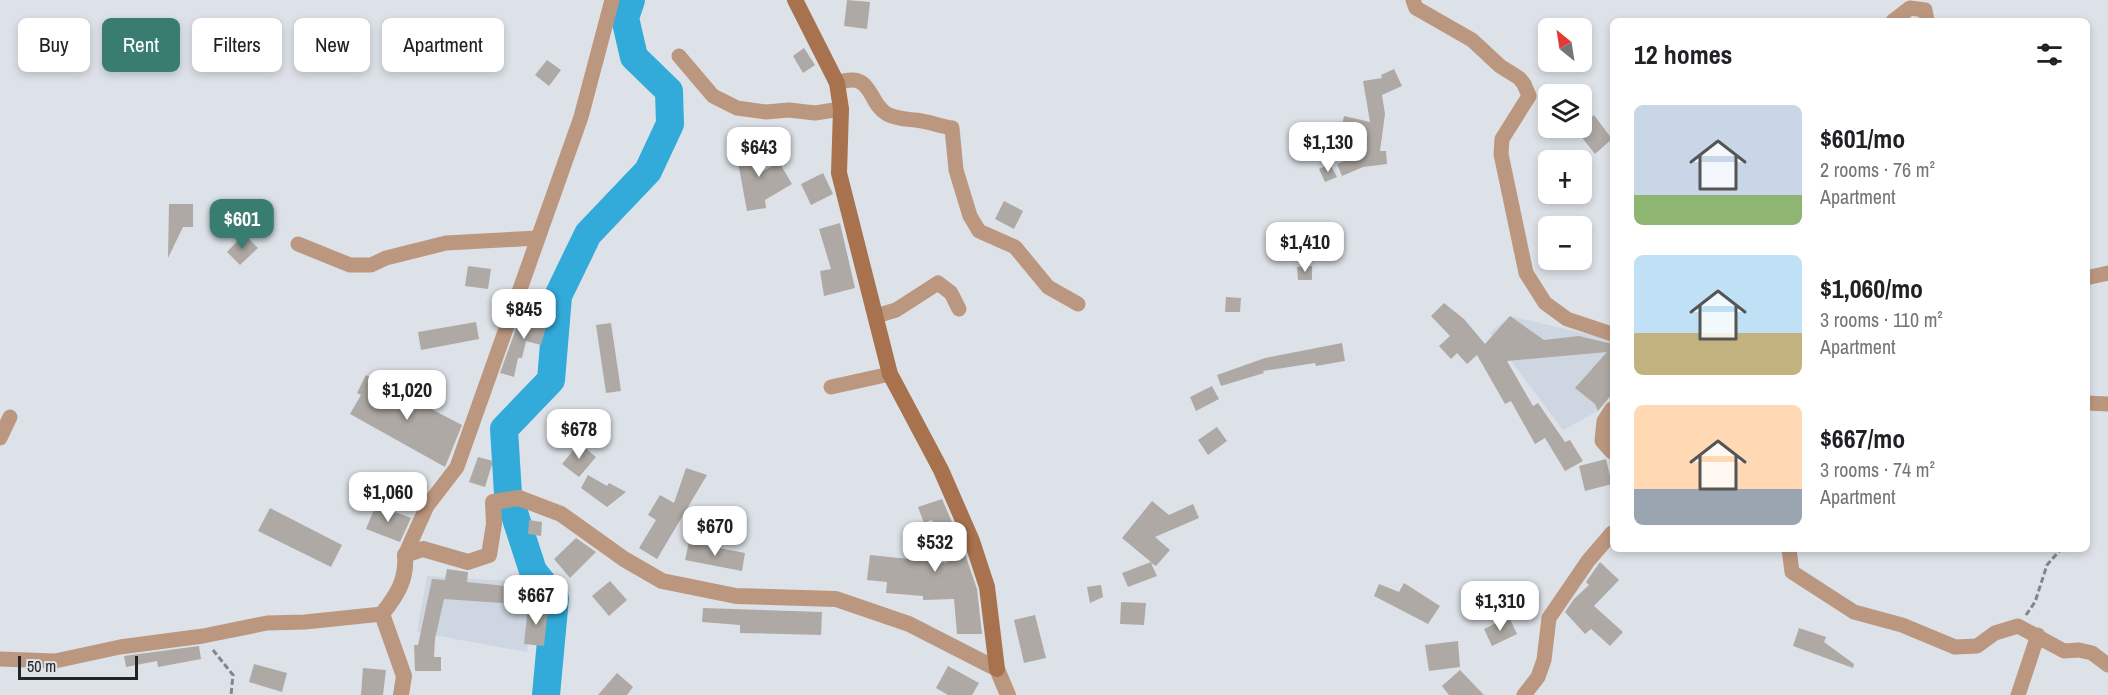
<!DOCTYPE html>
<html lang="en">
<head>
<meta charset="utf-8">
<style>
	body { margin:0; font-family:"Archivo Narrow",sans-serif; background:#f2f2f2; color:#202124; height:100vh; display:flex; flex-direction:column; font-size:22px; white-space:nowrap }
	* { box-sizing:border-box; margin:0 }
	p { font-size:20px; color:#757577 }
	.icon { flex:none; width:33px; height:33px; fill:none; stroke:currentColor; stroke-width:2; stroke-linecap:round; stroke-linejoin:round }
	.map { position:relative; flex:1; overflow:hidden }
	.side { position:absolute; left:1610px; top:18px; width:480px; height:534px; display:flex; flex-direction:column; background:#fff; border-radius:9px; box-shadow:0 3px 9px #0003 }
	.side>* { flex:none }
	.top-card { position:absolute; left:18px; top:18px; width:570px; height:54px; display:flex; gap:12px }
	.needle { width:39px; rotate:330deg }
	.buttons { position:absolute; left:1538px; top:18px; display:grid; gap:12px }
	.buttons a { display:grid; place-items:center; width:54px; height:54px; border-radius:9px; background:#fff; box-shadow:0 3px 9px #0003; font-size:30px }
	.scale { position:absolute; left:18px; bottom:15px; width:120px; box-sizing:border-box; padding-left:6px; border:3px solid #232427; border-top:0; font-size:16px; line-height:21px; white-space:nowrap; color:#232427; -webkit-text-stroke:4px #dde2e8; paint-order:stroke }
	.price { position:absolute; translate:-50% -51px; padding:0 14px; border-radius:12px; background:#fff; color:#222; font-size:20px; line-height:39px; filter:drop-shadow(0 2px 3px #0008) }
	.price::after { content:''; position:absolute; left:50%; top:36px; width:18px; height:14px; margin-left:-9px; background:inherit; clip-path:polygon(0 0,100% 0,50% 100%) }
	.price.active { background:#397d71; color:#fff }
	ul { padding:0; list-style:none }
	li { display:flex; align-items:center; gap:18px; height:150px; padding:0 24px }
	li span { display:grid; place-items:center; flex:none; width:168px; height:120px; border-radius:9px; color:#555 }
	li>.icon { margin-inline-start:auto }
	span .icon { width:72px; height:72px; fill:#fffc; stroke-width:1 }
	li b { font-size:26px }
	h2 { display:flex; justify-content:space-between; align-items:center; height:72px; padding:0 24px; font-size:26px }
	.chip { padding:0 21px; border-radius:9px; background:#fff; box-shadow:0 3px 9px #0003; font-size:21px; line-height:54px }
	.chip.active { background:#397d71; color:#fff }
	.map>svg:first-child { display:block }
</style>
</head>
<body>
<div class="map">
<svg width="2108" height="695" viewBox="0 0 2108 695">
	<rect width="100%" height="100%" fill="#dde2e8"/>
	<g fill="#ced6e2">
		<path d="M 1510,316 L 1612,340 L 1612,394 L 1598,411 L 1563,430 L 1490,333 Z"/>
		<path d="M 427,576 L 537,583 L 527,652 L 417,632 Z"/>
	</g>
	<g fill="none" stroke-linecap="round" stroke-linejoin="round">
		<path stroke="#32abdb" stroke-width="28" d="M 546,695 L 555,598 L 533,571 L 508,494 L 504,429 L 551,380 L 558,296 L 588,234 L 648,171 L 670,124 L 669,91 L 634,57 L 625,18 L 631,0"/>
	</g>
	<g fill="#aea9a4">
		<path d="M 847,0 L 870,2 L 867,29 L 844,26 Z"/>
		<path d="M 804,48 L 815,65 L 803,73 L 793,56 Z"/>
		<path d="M 547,60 L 561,70 L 549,86 L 535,75 Z"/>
		<path d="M 1394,69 L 1402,86 L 1382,95 L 1385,114 L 1380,151 L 1386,151 L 1387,164 L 1363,167 L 1342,176 L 1337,164 L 1357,156 L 1355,136 L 1340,133 L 1344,116 L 1370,122 L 1363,81 L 1382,78 L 1381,75 Z"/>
		<path d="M 1594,115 L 1612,139 L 1595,154 L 1576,130 Z"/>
		<path d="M 755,143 L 760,173 L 779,162 L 792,184 L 765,200 L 766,208 L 747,211 L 735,146 Z"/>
		<path d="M 1330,164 L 1337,177 L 1325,182 L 1319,169 Z"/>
		<path d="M 823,173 L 833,194 L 811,205 L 801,184 Z"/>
		<path d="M 1004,201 L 1023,211 L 1014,229 L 995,219 Z"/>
		<path d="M 169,204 L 193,204 L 193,227 L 183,227 L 168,258 Z"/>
		<path d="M 840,223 L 855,288 L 824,296 L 820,271 L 831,269 L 819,229 Z"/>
		<path d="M 244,234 L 258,248 L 240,265 L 227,252 Z"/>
		<path d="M 468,266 L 491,269 L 488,289 L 465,286 Z"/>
		<path d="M 1312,266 L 1312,280 L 1298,280 L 1297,267 Z"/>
		<path d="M 1226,297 L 1241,298 L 1240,312 L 1225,312 Z"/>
		<path d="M 1444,303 L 1464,319 L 1485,344 L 1510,316 L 1544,340 L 1579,336 L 1612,344 L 1612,394 L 1598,411 L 1595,404 L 1575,388 L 1607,352 L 1507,361 L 1533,406 L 1538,403 L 1565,442 L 1570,440 L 1583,461 L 1565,471 L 1545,438 L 1535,444 L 1511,401 L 1505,404 L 1477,355 L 1467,364 L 1457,353 L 1451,359 L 1439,346 L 1450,336 L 1431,316 Z"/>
		<path d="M 522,312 L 548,320 L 541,345 L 526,341 L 522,358 L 518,358 L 514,377 L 500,373 Z"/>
		<path d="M 476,322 L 479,339 L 421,350 L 418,332 Z"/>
		<path d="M 611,323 L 621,391 L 606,393 L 596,325 Z"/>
		<path d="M 1342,343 L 1345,361 L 1316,366 L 1315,363 L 1263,371 L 1264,373 L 1221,386 L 1217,375 L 1265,358 Z"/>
		<path d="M 366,375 L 462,425 L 445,467 L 350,414 L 361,395 L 357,393 Z"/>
		<path d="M 1212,386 L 1219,399 L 1196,411 L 1190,397 Z"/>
		<path d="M 1217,427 L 1227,441 L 1208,455 L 1198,440 Z"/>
		<path d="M 579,443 L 596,457 L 579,477 L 562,464 Z"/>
		<path d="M 478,457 L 493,461 L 485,487 L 469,482 Z"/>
		<path d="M 1606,459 L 1612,484 L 1585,491 L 1579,466 Z"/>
		<path d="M 686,468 L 707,475 L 657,559 L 639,548 L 656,520 L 648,515 L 660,495 L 674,503 Z"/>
		<path d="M 588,475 L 607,486 L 609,483 L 626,492 L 607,507 L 581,488 Z"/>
		<path d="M 942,499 L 962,545 L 977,589 L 982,634 L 957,634 L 954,599 L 923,600 L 923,596 L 886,593 L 887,582 L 867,580 L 870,555 L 947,563 L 932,520 L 924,523 L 918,507 Z"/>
		<path d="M 1152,501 L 1169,515 L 1193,504 L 1199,518 L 1155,537 L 1170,550 L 1156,566 L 1151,563 L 1157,576 L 1128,587 L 1122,573 L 1151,562 L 1122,538 Z"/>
		<path d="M 376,505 L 411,518 L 400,542 L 366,529 Z"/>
		<path d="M 270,508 L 342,545 L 331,567 L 258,531 Z"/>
		<path d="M 529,520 L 542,522 L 541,536 L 528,534 Z"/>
		<path d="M 576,538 L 596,552 L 570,578 L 554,559 Z"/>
		<path d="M 689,542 L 745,553 L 742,571 L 685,560 Z"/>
		<path d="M 1600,562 L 1619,580 L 1594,606 L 1623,632 L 1610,646 L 1591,629 L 1585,634 L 1565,612 L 1574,599 L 1589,585 L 1586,582 Z"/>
		<path d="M 447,569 L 468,572 L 467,582 L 516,587 L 517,604 L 444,599 L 435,639 L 434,657 L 441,657 L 441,671 L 415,671 L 414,645 L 418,645 L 432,579 L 445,580 Z"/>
		<path d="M 610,581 L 627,600 L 609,616 L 592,596 Z"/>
		<path d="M 1404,583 L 1440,606 L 1428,624 L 1374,596 L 1379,584 L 1399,592 Z"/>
		<path d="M 1101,585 L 1103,597 L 1090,603 L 1087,587 Z"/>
		<path d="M 1121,602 L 1146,603 L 1144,625 L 1120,624 Z"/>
		<path d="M 528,606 L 548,608 L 544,646 L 524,644 Z"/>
		<path d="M 703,608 L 822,612 L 821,635 L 740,633 L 740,625 L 702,622 Z"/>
		<path d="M 1035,615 L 1046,658 L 1024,663 L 1014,620 Z"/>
		<path d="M 1509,617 L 1517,634 L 1492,646 L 1484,629 Z"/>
		<path d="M 1799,628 L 1826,637 L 1824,642 L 1854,664 L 1853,668 L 1793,646 Z"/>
		<path d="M 1458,641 L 1460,667 L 1429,671 L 1425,645 Z"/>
		<path d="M 199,646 L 201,659 L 158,667 L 157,661 L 126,667 L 124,656 Z"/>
		<path d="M 254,664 L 287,673 L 282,692 L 249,682 Z"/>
		<path d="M 948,666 L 979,683 L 972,695 L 948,695 L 936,688 Z"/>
		<path d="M 363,668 L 386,670 L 383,695 L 361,695 Z"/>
		<path d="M 1460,670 L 1484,695 L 1449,695 L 1442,686 Z"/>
		<path d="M 617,673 L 633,687 L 627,695 L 598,695 Z"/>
	</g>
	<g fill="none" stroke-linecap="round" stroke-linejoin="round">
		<g stroke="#82858a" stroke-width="3" stroke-dasharray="6 3" stroke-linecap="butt">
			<path d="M 2026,615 L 2035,602 L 2047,565 L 2061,549"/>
			<path d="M 213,650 L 233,675 L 231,695"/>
		</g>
		<g stroke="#bc977f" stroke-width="15">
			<path d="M 1413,0 L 1416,8 L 1472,40 L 1500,66 L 1519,78 L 1524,84 L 1529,96 L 1502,139 L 1501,154 L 1526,273 L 1545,303 L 1567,319 L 1612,334"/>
			<path d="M 1893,21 L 1910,8 L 1925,10 L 1927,21"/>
			<path d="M 679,56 L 713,96 L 737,108 L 766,112 L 789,110 L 815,113 L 841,109"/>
			<path d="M 837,83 C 874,70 867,103 887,114 C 897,119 905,119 915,120 C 927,121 940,126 952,128 L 956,170 L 970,216 L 979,231 L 1015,247 L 1048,287 L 1078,304"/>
			<path d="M 298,244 L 350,265 L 371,265 L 386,258 L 446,243 L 538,238"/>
			<path d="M 2086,278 L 2108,273"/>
			<path d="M 876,316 L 896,310 L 938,283 L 951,293 L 959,309"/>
			<path d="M 831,387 L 890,374"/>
			<path d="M 2086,403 L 2108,404"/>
			<path d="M 1612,409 L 1604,421 L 1602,441 L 1612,452"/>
			<path d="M 0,438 L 10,417"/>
			<path d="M 1789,549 L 1792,572 L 1854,612 L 1902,625 L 1955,647 L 1977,646 L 1995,633 L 2018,626 L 2064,651 L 2079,650 L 2092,653 L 2108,665"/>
			<path d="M 405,555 L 427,506 L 457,467 L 581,117 L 612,0"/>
			<path d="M 0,659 L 55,661 L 120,647 L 203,636 L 267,623 L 305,622 L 382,614"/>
			<path d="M 1524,695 L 1538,677 L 1544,660 L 1549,618 L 1588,561 L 1612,533"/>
			<path d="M 2018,695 L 2038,635"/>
		</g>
		<path stroke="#bc977f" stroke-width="16" d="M 401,695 L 404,676 L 382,614 C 397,595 407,580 405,555 L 423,549 L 468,562 L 489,555 L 494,524 L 493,502 L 519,498 L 561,514 L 624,559 L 662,581 L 736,596 L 836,599 L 909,624 L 997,669 L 1008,695"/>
		<path stroke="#a7724d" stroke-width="16" d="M 795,0 L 837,83 L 841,109 L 839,173 L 890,374 L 941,470 L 972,541 L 987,587 L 997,669"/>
	</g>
</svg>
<div class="buttons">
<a><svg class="needle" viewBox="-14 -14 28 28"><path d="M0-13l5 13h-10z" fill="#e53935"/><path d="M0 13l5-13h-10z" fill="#757577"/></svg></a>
<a><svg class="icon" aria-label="layers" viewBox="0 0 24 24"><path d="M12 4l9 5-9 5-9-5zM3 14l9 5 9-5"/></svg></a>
<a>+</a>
<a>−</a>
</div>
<div class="scale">50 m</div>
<b class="price" style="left:1328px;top:173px">$1,130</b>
<b class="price" style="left:759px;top:178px">$643</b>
<b class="price active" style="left:242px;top:250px">$601</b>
<b class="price" style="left:1305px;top:273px">$1,410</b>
<b class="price" style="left:524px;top:340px">$845</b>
<b class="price" style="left:407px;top:421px">$1,020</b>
<b class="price" style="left:579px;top:460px">$678</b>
<b class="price" style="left:388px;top:523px">$1,060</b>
<b class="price" style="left:715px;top:557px">$670</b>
<b class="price" style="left:935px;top:573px">$532</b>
<b class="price" style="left:536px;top:626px">$667</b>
<b class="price" style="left:1500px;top:632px">$1,310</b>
<div class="top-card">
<a class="chip">Buy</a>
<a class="chip active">Rent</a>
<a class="chip">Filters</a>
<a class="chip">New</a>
<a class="chip">Apartment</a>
</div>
<section class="side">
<h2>12 homes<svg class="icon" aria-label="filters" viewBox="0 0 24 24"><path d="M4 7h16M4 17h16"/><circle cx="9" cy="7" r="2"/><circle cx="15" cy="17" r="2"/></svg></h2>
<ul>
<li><span style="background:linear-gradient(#c9d6e8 75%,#8fb573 0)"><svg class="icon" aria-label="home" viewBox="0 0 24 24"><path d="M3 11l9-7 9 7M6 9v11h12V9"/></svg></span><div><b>$601/mo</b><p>2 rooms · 76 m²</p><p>Apartment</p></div></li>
<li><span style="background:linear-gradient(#bfe0f5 65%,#c2b280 0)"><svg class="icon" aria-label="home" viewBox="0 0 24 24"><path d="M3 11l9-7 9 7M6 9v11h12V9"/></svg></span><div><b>$1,060/mo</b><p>3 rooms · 110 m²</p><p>Apartment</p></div></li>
<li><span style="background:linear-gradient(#ffd9b3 70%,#9aa5b1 0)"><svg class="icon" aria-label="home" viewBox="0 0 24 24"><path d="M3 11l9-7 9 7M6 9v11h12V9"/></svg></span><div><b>$667/mo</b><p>3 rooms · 74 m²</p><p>Apartment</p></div></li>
</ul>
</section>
</div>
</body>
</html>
